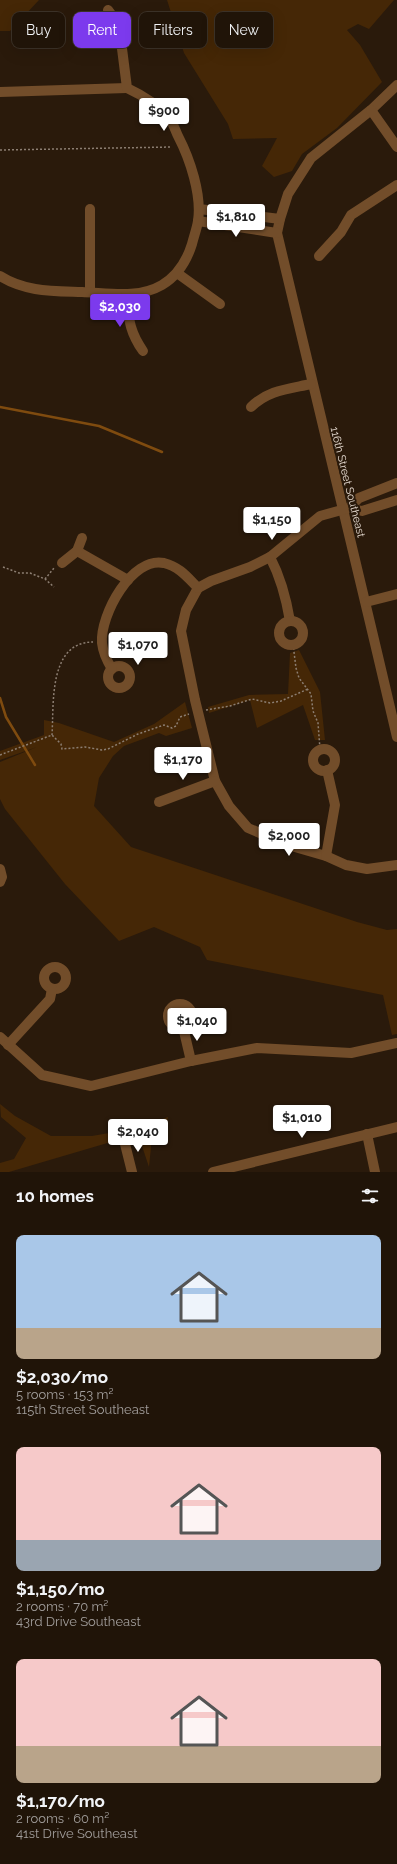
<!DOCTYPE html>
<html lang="en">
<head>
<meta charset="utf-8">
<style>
	body { margin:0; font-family:Raleway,sans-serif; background:#281d12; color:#f1f3f6; height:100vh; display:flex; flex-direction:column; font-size:15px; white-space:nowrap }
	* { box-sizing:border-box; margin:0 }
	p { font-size:13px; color:#a29e9c }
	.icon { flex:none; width:22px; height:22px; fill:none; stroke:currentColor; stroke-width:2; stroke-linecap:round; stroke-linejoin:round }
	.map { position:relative; height:1172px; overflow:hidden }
	.sheet { display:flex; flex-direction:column; background:#201408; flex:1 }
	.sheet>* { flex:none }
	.banner { position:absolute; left:12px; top:12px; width:373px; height:36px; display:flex; gap:8px }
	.price { position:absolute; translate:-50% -34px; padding:0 9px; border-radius:4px; background:#fff; color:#222; font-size:13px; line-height:26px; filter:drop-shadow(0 1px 2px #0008) }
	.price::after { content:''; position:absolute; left:50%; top:24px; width:12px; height:9px; margin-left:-6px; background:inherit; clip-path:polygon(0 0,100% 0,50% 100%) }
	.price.on { background:#7c3aed; color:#fff }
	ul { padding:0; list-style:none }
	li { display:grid; align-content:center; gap:8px; height:212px; padding:0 16px }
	li span { display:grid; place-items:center; height:124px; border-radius:8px; color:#555 }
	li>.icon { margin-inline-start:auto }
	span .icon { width:72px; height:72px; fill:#fffc; stroke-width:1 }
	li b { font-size:17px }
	h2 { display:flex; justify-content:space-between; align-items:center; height:48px; padding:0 16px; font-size:17px }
	.tag { padding:0 14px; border-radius:8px; background:#201408; box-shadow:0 4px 16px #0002,0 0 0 1px #3d3329; font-size:14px; line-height:36px }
	.tag.on { background:#7c3aed; color:#fff }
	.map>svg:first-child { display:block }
</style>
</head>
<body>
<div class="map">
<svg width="397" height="1172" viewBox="0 0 397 1172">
	<rect width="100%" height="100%" fill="#2a1a0b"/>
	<g fill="#452706">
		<path d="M 0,0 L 39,0 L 10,31 L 0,31 Z"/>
		<path d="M 167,0 L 394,0 L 369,29 L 358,24 L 347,30 L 360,45 L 382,82 L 337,128 L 302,154 L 292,171 L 274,177 L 262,166 L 277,138 L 233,139 L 228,124 L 184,53 Z"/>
		<path d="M 299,650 L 320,692 L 325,740 L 315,740 L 303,705 L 257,728 L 250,700 L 209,713 L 208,707 L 249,695 L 288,694 L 290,653 Z"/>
		<path d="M 185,702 L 192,728 L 166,736 L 159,733 L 124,746 L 113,756 L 99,778 L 94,806 L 131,847 L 357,922 L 387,930 L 397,929 L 397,1034 L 392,1035 L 383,995 L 207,960 L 200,947 L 154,927 L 119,941 L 65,884 L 5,809 L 0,799 L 0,762 L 37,747 L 0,760 L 0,751 L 44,735 L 44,720 L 59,723 L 114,742 L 154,724 Z"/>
		<path d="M 0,1104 L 15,1116 L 51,1136 L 92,1136 L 143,1127 L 168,1117 L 166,1130 L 152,1137 L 149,1167 L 138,1134 L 9,1172 L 0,1172 L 0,1163 L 14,1159 L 26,1138 L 1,1117 Z"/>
	</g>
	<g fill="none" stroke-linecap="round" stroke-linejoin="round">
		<g stroke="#7f4b0f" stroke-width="2.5">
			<path d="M 0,407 L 99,426 L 162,452"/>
			<path d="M 0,698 L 6,717 L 35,765"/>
		</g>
		<g stroke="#8c7e72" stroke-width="1.5" stroke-dasharray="2 2" stroke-linecap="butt">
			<path d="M 0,150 L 172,147"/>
			<path d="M 3,567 L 19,573 L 30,573 L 45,579 L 54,587"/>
			<path d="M 45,579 L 54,568"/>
			<path d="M 293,644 L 296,668 L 299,678 L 311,694 L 313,711 L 318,723 L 320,749"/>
			<path d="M 206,710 L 230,706 L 252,699 L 270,703 L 281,701 L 308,689"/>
			<path d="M 52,735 C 54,705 48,642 93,642"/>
			<path d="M 0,755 L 52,735 L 61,744 L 62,749 L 85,747 L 102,750 L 108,749 L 138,734 L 164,725 L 172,728 L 176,726 L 180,717 L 189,714"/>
		</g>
		<g stroke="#724d2a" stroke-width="10">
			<path d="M 397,85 L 371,110 L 311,158 L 288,194 L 280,219 L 277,233 C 316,402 358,569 397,737"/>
			<path d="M 0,92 L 127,88"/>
			<path d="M 371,110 L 397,147"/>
			<path d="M 90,209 L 90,292"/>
			<path d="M 199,209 L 280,219"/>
			<path d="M 198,221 L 277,233"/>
			<path d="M 319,256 L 341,232 L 351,215 L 397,185"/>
			<path d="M 177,273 L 220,304"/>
			<path d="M 0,276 C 25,292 53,291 82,292 C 109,293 138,299 162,285 C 177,276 187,260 192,244 C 194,236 197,228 198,221 C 202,195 190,159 178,136 C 175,130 173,122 168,117 C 157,104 142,95 127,88 L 119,25 L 108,10"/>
			<path d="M 126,295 C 129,319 129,331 143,351"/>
			<path d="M 251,407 C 268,390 288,389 311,384"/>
			<path d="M 349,508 L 362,511 L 397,500"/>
			<path d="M 77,551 L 128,580"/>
			<path d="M 270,557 C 281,578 286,597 290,621"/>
			<path d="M 62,563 L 77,551 L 82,538"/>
			<path d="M 198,588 L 186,610 L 181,631 L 195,700 L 215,781 L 229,806 L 248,828 L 288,845 L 326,856 L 346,865 L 367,869 L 397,865"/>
			<path d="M 198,588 L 211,581 L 250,567 L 270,557 L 320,516 L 349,508 L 359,498 L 397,483"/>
			<path d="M 366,602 L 397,594"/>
			<circle cx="291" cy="633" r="12"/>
			<circle cx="119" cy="677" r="11"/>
			<path d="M 112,669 C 107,661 103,652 102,643 C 100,615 132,556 164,563 C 180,567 188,578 198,588"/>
			<circle cx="324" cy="760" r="11"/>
			<path d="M 159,802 L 215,781"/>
			<path d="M 326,856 L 335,805 L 327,770"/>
			<path d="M 0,869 L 2,877 L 0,882"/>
			<circle cx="55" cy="978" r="11"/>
			<circle cx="180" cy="1016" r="12"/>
			<path d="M 183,1027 L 191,1061"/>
			<path d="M 0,1037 L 42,1075 L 91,1086 L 191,1061 L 257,1048 L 351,1053 L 397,1043"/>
			<path d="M 8,1045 L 50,999 L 52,989"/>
			<path d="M 367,1134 L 375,1172"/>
			<path d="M 124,1140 L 132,1172"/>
			<path d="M 213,1172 L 397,1127"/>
		</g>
	</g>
	<g text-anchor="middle" stroke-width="4" stroke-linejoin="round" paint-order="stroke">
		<g font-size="11" fill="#e4d9cf" stroke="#2a1a0b">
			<text transform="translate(348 482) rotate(76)" y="4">116th Street Southeast</text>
		</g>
	</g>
</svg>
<b class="price" style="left:164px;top:132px">$900</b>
<b class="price" style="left:236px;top:238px">$1,810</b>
<b class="price on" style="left:120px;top:328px">$2,030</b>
<b class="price" style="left:272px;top:541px">$1,150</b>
<b class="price" style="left:138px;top:666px">$1,070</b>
<b class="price" style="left:183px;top:781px">$1,170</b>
<b class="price" style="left:289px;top:857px">$2,000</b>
<b class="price" style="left:197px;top:1042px">$1,040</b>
<b class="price" style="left:302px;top:1139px">$1,010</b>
<b class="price" style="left:138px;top:1153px">$2,040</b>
<div class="banner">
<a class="tag">Buy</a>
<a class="tag on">Rent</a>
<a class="tag">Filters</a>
<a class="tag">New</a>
</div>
</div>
<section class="sheet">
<h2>10 homes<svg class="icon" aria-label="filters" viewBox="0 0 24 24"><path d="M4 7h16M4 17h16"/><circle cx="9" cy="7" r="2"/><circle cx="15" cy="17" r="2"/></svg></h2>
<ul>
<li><span style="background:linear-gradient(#a9c7e8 75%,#b9a48a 0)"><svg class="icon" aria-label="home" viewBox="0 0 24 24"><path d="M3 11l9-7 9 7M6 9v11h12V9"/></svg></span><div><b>$2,030/mo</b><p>5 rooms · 153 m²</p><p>115th Street Southeast</p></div></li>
<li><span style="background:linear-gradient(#f6c9c9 75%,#9aa5b1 0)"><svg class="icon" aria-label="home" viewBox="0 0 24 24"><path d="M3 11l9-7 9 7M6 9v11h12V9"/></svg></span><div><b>$1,150/mo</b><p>2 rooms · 70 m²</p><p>43rd Drive Southeast</p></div></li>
<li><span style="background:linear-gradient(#f6c9c9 70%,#b9a48a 0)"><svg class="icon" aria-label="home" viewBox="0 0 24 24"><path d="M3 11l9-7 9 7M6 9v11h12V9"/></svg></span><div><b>$1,170/mo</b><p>2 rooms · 60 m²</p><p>41st Drive Southeast</p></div></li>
</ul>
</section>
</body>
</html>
